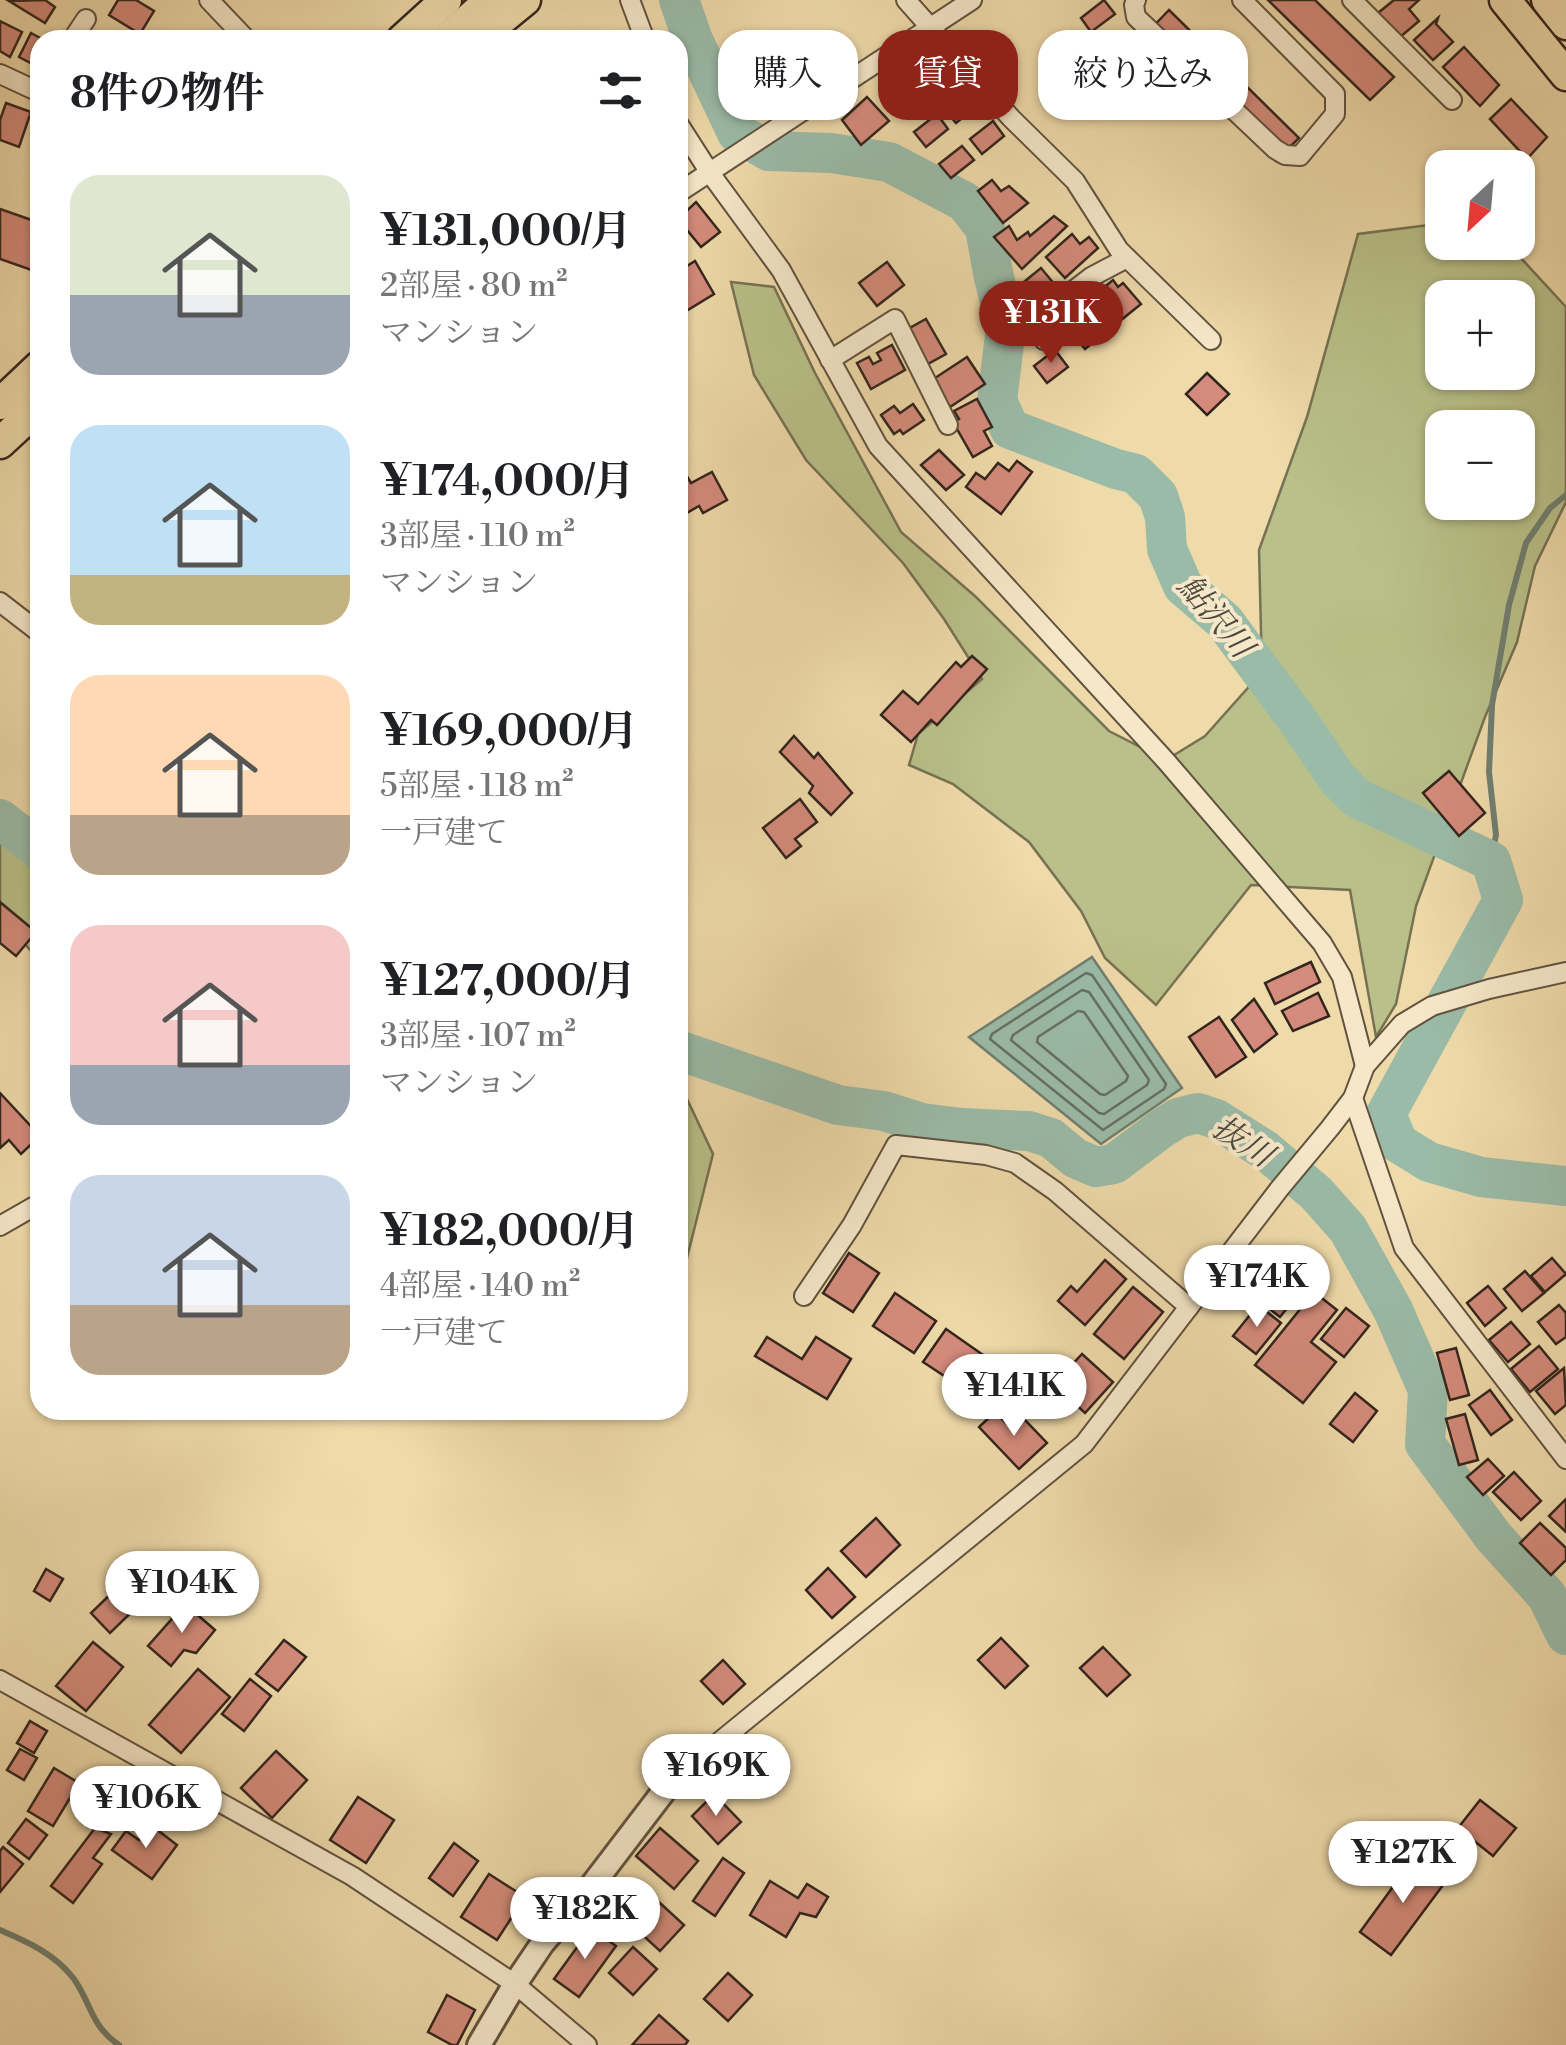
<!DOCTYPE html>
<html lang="ja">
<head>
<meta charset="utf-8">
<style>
	body { margin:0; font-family:"Libre Bodoni","Noto Serif JP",serif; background:#f2f2f2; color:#202124; height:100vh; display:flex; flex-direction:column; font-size:38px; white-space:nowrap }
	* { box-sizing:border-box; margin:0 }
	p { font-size:32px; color:#757577 }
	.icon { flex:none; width:55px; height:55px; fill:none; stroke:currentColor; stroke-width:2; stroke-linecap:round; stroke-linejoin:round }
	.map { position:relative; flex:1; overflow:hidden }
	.panel { position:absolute; left:30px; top:30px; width:658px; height:1390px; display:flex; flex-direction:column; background:#fff; border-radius:30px; box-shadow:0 2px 8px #0004 }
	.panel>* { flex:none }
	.hud { position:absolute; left:718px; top:30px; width:698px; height:90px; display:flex; gap:20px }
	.needle { width:65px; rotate:206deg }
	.controls { position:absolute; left:1425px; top:150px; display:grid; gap:20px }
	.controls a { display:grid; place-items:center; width:110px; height:110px; border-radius:20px; background:#fff; box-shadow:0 2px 8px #0004; font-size:50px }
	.price { position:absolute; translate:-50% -85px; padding:0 22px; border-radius:35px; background:#fff; color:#222; font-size:32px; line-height:65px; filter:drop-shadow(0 2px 5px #0008) }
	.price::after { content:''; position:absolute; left:50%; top:60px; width:30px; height:22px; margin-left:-15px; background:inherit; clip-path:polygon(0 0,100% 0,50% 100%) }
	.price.selected { background:#8f2418; color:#fff }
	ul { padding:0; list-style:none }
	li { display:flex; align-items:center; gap:30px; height:250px; padding:0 40px }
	li span { display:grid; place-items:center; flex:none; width:280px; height:200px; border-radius:30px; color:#555 }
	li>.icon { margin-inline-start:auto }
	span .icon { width:120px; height:120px; fill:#fffc; stroke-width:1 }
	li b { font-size:42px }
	h2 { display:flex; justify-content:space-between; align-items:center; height:120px; padding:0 40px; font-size:42px }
	.pill { padding:0 35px; border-radius:30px; background:#fff; box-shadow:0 2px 8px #0004; font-size:35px; line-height:90px }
	.pill.selected { background:#8f2418; color:#fff }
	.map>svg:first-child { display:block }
</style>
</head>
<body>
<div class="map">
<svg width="1566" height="2045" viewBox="0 0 1566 2045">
	<rect width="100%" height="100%" fill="#efdaaa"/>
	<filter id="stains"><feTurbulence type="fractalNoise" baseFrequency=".002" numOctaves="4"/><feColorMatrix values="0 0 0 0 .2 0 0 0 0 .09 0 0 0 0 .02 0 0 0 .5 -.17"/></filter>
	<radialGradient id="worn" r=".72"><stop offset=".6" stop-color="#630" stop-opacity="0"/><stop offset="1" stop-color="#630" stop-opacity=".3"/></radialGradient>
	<g fill="#b9c089" stroke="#767253" stroke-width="2.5" fill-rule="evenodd">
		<path d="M 1437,224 L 1442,225 L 1442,242 L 1507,243 L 1566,307 L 1566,502 L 1535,566 L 1517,642 L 1485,717 L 1416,906 L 1396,1004 L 1376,1037 L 1350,890 L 1251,885 L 1156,1005 L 1105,958 L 1081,911 L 1029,842 L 953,784 L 909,765 L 918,734 L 982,679 L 944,619 L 903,563 L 806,460 L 754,375 L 731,282 L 774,287 L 815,373 L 901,532 L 976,597 L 1109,731 L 1166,760 L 1205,736 L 1262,672 L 1259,550 L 1307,417 L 1358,234 ZM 1442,298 L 1518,298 L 1518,372 L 1442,372 ZM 1442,428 L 1518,428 L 1518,502 L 1442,502 Z"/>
		<path d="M 0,824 L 40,857 L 40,961 L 0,916 Z"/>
		<path d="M 678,1080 L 713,1154 L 683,1274 L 678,1277 Z"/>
	</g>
	<path fill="#9abba8" stroke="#707f70" stroke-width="2.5" d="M 1092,957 L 1182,1088 L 1101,1144 L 969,1037 Z"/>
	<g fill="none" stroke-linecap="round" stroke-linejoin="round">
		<g stroke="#667062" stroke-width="2.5">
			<path d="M 1086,973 L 1092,975 L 1166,1084 L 1164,1089 L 1103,1130 L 990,1039 L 992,1034 Z"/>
			<path d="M 1082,990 L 1089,992 L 1149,1080 L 1147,1085 L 1104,1114 L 1099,1113 L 1011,1040 L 1013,1035 Z"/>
			<path d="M 1078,1011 L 1084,1012 L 1128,1076 L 1126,1081 L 1105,1095 L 1100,1094 L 1037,1042 L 1038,1037 Z"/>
		</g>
		<g stroke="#707f70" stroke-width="6">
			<path d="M 1491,861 L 1496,835 L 1489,772 L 1492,705 L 1509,605 L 1526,543 L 1550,508 L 1566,495"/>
			<path d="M 0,1930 C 28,1942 55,1954 74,1979 C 92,2005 91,2026 119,2045"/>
		</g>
		<g stroke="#9abba8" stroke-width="40">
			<path d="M 679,0 L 693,40 L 737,133 L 769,151 L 831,153 L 889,162 L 965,202 L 985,228 L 993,273 L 1006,327 L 997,401 L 1010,429 L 1116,469 L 1136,474 L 1158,496 L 1165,517 L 1167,549 L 1183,586 L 1224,621 L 1301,725 L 1337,778 L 1357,798 L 1491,861 L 1503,900 L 1386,1114 L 1398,1143 L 1429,1162 L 1481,1177 L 1566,1186"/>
			<path d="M 0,819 L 40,850"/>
			<path d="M 678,1050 L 838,1105 L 884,1111 L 922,1123 L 962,1128 L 1029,1131 L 1051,1138 L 1075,1158 L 1096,1167 L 1114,1164 L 1162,1128 L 1178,1118 L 1198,1113 L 1216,1119 L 1265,1150 L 1316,1193 L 1348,1229 L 1393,1310 L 1428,1390 L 1425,1444 L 1493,1536 L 1547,1596 L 1566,1635"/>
		</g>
	</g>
	<g fill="#d48b7b" stroke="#32251d" stroke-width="2.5">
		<path d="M 45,0 L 55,7 L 45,23 L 9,1 Z"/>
		<path d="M 118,0 L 136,0 L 154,11 L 140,34 L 109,15 Z"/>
		<path d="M 1104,0 L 1115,14 L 1091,32 L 1081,18 Z"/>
		<path d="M 1268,0 L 1315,0 L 1394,77 L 1370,100 Z"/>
		<path d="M 1394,0 L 1419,0 L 1409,9 L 1419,21 L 1399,38 L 1378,13 Z"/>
		<path d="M 1169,10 L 1299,138 L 1276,161 L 1146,34 Z"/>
		<path d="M 1438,18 L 1436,24 L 1453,42 L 1433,60 L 1414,40 Z"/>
		<path d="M 0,21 L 22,32 L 10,57 L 0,51 Z"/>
		<path d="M 31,33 L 44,40 L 40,40 L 40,68 L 19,57 Z"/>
		<path d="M 1464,47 L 1499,85 L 1480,106 L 1443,67 Z"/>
		<path d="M 947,71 L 959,86 L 936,104 L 924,90 Z"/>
		<path d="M 967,90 L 978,105 L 956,123 L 944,109 Z"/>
		<path d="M 867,97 L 889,121 L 861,145 L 842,120 Z"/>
		<path d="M 1511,99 L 1547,137 L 1527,159 L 1490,119 Z"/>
		<path d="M 6,103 L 31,112 L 19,147 L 0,140 L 0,120 Z"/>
		<path d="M 937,114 L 948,129 L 926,147 L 914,132 Z"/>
		<path d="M 993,121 L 1004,136 L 982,154 L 970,139 Z"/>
		<path d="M 962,146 L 974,160 L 951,178 L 939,164 Z"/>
		<path d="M 992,180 L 1001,191 L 1009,186 L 1028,203 L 1003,223 L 978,191 Z"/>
		<path d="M 696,202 L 720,232 L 701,247 L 678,219 Z"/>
		<path d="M 0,209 L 40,223 L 40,273 L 0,259 Z"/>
		<path d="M 1054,216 L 1067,226 L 1022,269 L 994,237 L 1009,226 L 1017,240 L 1028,232 L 1030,236 Z"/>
		<path d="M 1072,234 L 1080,244 L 1089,237 L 1098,248 L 1065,278 L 1046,257 Z"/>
		<path d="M 684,260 L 687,266 L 695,261 L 714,294 L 678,316 L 678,263 Z"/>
		<path d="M 887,262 L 904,285 L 877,306 L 859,283 Z"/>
		<path d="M 1041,268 L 1055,285 L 1040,302 L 1037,298 L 1027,306 L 1014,290 Z"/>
		<path d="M 1113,280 L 1118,287 L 1123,283 L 1141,304 L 1085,349 L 1066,326 L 1073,321 L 1069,316 Z"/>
		<path d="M 926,319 L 946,354 L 926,365 L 906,330 Z"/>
		<path d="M 892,345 L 905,370 L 871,389 L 857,363 L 869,357 L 873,364 L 881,360 L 877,353 Z"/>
		<path d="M 1055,350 L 1068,367 L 1047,383 L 1034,366 Z"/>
		<path d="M 967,357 L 985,384 L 950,407 L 932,380 Z"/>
		<path d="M 1207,373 L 1229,394 L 1207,415 L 1186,394 Z"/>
		<path d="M 977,399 L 992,427 L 984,431 L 992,446 L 973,457 L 953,422 L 959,419 L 954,411 Z"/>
		<path d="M 913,404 L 924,420 L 903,434 L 900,430 L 894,434 L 881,415 L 894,406 L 900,413 Z"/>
		<path d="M 939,450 L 964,475 L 946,490 L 921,465 Z"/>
		<path d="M 1017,461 L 1032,472 L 1001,514 L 966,487 L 976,473 L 985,479 L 998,463 L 1009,471 Z"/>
		<path d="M 712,472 L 727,500 L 703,513 L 699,506 L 678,518 L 678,477 L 685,473 L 691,483 Z"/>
		<path d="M 972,656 L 987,669 L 937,725 L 931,720 L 911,742 L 881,715 L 903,691 L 918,704 L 956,662 L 961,667 Z"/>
		<path d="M 794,736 L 814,758 L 818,753 L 852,793 L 831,815 L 809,793 L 813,786 L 780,752 Z"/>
		<path d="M 1449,771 L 1485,813 L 1459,836 L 1423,793 Z"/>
		<path d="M 800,799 L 817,822 L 795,839 L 801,846 L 786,858 L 763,828 Z"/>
		<path d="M 0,902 L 36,932 L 16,956 L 0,943 Z"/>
		<path d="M 1311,962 L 1320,982 L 1275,1004 L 1265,983 Z"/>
		<path d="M 1318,993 L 1329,1016 L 1293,1031 L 1282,1011 Z"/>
		<path d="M 1254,999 L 1277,1034 L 1254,1052 L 1232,1020 Z"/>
		<path d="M 1219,1017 L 1246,1057 L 1216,1077 L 1189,1037 Z"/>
		<path d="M 0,1093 L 40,1136 L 21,1154 L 9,1140 L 0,1148 Z"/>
		<path d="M 849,1253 L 879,1273 L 853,1312 L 823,1293 Z"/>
		<path d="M 1552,1258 L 1566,1274 L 1545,1292 L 1531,1276 Z"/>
		<path d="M 1105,1260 L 1126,1279 L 1085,1325 L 1058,1301 L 1071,1286 L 1077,1292 Z"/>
		<path d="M 1525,1271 L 1544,1293 L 1522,1311 L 1504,1289 Z"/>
		<path d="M 1273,1278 L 1296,1297 L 1280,1317 L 1256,1298 Z"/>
		<path d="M 1488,1286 L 1506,1308 L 1485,1326 L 1467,1303 Z"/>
		<path d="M 1133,1287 L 1163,1312 L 1124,1359 L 1094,1334 Z"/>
		<path d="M 1314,1292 L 1337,1310 L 1311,1342 L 1336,1362 L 1303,1403 L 1255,1365 Z"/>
		<path d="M 895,1293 L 936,1321 L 914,1353 L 873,1326 Z"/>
		<path d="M 1258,1305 L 1281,1323 L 1256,1354 L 1233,1336 Z"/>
		<path d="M 1559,1305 L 1566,1313 L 1566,1337 L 1556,1344 L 1538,1322 Z"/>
		<path d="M 1346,1308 L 1369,1326 L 1344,1357 L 1321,1339 Z"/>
		<path d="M 1511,1322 L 1530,1344 L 1508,1362 L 1489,1340 Z"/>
		<path d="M 946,1329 L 986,1357 L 964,1389 L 923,1362 Z"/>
		<path d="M 767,1337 L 802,1359 L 816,1337 L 851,1359 L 827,1399 L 755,1356 Z"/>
		<path d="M 1539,1346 L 1558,1369 L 1530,1392 L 1511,1369 Z"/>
		<path d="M 1456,1348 L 1469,1395 L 1450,1400 L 1437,1353 Z"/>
		<path d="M 1082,1354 L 1113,1382 L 1085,1413 L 1054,1384 Z"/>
		<path d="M 1564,1368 L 1566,1405 L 1555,1414 L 1536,1391 Z"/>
		<path d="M 1490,1390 L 1512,1420 L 1491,1435 L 1469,1405 Z"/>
		<path d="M 1355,1393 L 1377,1411 L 1353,1442 L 1330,1424 Z"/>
		<path d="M 995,1412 L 1011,1428 L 1023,1418 L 1047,1443 L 1019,1469 L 979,1427 Z"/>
		<path d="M 1465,1414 L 1478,1460 L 1459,1465 L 1446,1419 Z"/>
		<path d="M 1488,1459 L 1504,1476 L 1483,1495 L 1467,1477 Z"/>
		<path d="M 1514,1472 L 1541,1501 L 1521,1520 L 1493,1492 Z"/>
		<path d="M 1566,1499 L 1566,1532 L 1549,1516 Z"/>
		<path d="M 876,1518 L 900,1545 L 866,1577 L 841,1551 Z"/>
		<path d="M 1540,1523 L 1566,1548 L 1566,1560 L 1551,1575 L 1520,1543 Z"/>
		<path d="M 828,1568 L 855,1597 L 832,1618 L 806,1590 Z"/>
		<path d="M 46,1569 L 63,1579 L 50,1601 L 34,1591 Z"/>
		<path d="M 123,1582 L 142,1602 L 110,1633 L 91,1613 Z"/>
		<path d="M 185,1604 L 215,1630 L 196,1653 L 184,1650 L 171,1666 L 148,1646 Z"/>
		<path d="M 1001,1638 L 1028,1666 L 1005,1688 L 978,1660 Z"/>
		<path d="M 284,1640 L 306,1657 L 278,1691 L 256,1674 Z"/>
		<path d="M 93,1642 L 123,1667 L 86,1711 L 56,1686 Z"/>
		<path d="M 1103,1647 L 1130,1675 L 1107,1696 L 1080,1668 Z"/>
		<path d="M 723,1660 L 745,1684 L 723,1704 L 701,1681 Z"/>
		<path d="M 198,1669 L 230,1697 L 181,1753 L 149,1725 Z"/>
		<path d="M 250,1679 L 271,1696 L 244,1731 L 222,1714 Z"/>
		<path d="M 30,1721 L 47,1731 L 34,1753 L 17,1743 Z"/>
		<path d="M 20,1749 L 37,1758 L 24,1780 L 7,1770 Z"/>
		<path d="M 276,1751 L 307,1780 L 272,1818 L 241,1788 Z"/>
		<path d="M 54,1768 L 79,1783 L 53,1826 L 28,1811 Z"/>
		<path d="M 714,1794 L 741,1822 L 718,1844 L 692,1816 Z"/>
		<path d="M 358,1797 L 394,1820 L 366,1863 L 330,1840 Z"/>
		<path d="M 1480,1800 L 1516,1828 L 1493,1856 L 1458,1828 Z"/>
		<path d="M 26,1819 L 47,1835 L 29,1859 L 8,1843 Z"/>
		<path d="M 151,1825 L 177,1845 L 152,1879 L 112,1850 L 126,1831 L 139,1840 Z"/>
		<path d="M 95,1828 L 111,1834 L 93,1858 L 102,1864 L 73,1903 L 51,1886 Z"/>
		<path d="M 660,1828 L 698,1861 L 674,1889 L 636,1856 Z"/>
		<path d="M 454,1843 L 478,1861 L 453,1896 L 429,1878 Z"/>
		<path d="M 3,1847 L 23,1864 L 0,1892 L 0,1851 Z"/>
		<path d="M 723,1858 L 744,1873 L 715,1916 L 693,1901 Z"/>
		<path d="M 1414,1858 L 1446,1881 L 1391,1955 L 1360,1932 Z"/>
		<path d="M 489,1874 L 525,1897 L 497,1940 L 461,1917 Z"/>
		<path d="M 770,1881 L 798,1898 L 807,1884 L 828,1897 L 816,1917 L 800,1913 L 786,1937 L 750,1915 Z"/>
		<path d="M 612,1885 L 638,1906 L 621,1926 L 595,1905 Z"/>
		<path d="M 660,1903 L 684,1925 L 660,1951 L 636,1929 Z"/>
		<path d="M 591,1928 L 616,1946 L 579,1997 L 554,1979 Z"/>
		<path d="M 633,1947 L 657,1969 L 633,1995 L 609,1973 Z"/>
		<path d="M 728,1973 L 752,1995 L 728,2021 L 704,1999 Z"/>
		<path d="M 447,1995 L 475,2010 L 457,2045 L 452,2045 L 428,2032 Z"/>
		<path d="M 659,2015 L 688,2041 L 685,2045 L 632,2045 Z"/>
	</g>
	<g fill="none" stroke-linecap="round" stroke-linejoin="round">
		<g stroke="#615240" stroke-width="22">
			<g id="minor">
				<path d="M 209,0 L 247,40"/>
				<path d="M 630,0 L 645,40"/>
				<path d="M 906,0 L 1011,118 L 1075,181 L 1119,250 L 1211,340"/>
				<path d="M 1136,0 L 1134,5 L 1136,17 L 1275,149 L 1285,155 L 1300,156 L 1335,114 L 1335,94 L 1242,0"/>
				<path d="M 1352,0 L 1452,100"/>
				<path d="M 72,40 L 86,19"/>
				<path d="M 0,74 L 39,92 L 40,90"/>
				<path d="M 678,123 L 710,173 L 781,270 L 878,446 L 1166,761 L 1322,943 L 1342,977 L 1365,1066"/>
				<path d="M 678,193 L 972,0"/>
				<path d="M 1044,340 L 1047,311 L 1091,277 L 1127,258"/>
				<path d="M 830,360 L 895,319 L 948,425"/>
				<path d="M 0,602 L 40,633"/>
				<path d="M 1353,1098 L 1404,1248 L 1566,1459"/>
				<path d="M 0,1226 L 40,1203"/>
				<path d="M 804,1296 L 852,1225 L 896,1145 L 986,1155 L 1015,1163 L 1055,1191 L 1189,1307"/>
				<path d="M 0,1680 L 352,1876 L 515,1984 L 587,2045"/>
				<path d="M 691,1765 L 1084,1444 L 1280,1188 L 1330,1128 L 1353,1098 L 1365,1066 L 1402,1024 L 1432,1006 L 1489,989 L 1566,972"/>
			</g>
		</g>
		<g stroke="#615240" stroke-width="28">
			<path id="tertiary" d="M 479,2045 L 515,1984 L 542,1944 L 593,1884 L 664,1791 L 691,1765"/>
		</g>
		<g stroke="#32251d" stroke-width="35">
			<g id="trunk">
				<path d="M 1505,0 L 1566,75"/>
				<path d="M 1547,0 L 1566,24"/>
				<path d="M 402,40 L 446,0"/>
				<path d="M 446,40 L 490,0"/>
				<path d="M 476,40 L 525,0"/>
				<path d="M 0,404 L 40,366"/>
				<path d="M 0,443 L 40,406"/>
			</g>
		</g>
		<use href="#minor" stroke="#f5e7c8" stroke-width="18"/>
		<use href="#tertiary" stroke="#f5e7c8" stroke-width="22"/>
		<use href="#trunk" stroke="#efdaaa" stroke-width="30"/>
	</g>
	<g text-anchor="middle" stroke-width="8" stroke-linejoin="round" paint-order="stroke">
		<g font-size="32" font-style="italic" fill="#4c4a40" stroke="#f5e7c8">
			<text transform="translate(1216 616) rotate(50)" y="11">鮎沢川</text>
			<text transform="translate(1243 1141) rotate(33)" y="11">抜川</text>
		</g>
	</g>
	<rect width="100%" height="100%" filter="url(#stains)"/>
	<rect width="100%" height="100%" fill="url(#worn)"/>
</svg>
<div class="controls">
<a><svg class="needle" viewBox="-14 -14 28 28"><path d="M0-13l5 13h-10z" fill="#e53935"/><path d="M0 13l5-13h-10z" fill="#757577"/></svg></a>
<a>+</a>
<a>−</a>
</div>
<b class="price selected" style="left:1051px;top:366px">¥131K</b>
<b class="price" style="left:1257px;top:1330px">¥174K</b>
<b class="price" style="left:1014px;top:1439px">¥141K</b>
<b class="price" style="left:182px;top:1636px">¥104K</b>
<b class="price" style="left:716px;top:1819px">¥169K</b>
<b class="price" style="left:146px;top:1851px">¥106K</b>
<b class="price" style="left:1403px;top:1906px">¥127K</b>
<b class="price" style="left:585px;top:1962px">¥182K</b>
<div class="hud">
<a class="pill">購入</a>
<a class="pill selected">賃貸</a>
<a class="pill">絞り込み</a>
</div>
<section class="panel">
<h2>8件の物件<svg class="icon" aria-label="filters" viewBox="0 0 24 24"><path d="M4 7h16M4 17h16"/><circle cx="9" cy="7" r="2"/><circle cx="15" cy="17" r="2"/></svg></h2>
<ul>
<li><span style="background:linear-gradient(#dfe7d0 60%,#9aa5b1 0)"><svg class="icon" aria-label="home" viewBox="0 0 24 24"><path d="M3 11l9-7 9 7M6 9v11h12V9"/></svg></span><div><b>¥131,000/月</b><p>2部屋 · 80 m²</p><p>マンション</p></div></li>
<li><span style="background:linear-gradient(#bfe0f5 75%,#c2b280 0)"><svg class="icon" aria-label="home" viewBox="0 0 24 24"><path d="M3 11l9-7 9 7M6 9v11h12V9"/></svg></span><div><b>¥174,000/月</b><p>3部屋 · 110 m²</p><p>マンション</p></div></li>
<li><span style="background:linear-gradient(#ffd9b3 70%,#b9a48a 0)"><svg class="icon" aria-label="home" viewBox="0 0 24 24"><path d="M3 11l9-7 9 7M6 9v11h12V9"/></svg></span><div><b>¥169,000/月</b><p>5部屋 · 118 m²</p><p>一戸建て</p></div></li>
<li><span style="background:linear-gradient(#f6c9c9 70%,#9aa5b1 0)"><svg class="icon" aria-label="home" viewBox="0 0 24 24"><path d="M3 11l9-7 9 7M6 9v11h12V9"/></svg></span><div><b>¥127,000/月</b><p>3部屋 · 107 m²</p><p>マンション</p></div></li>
<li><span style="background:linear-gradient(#c9d6e8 65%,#b9a48a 0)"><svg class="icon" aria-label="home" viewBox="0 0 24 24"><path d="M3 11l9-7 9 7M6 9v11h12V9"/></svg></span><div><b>¥182,000/月</b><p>4部屋 · 140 m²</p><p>一戸建て</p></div></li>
</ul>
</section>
</div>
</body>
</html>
